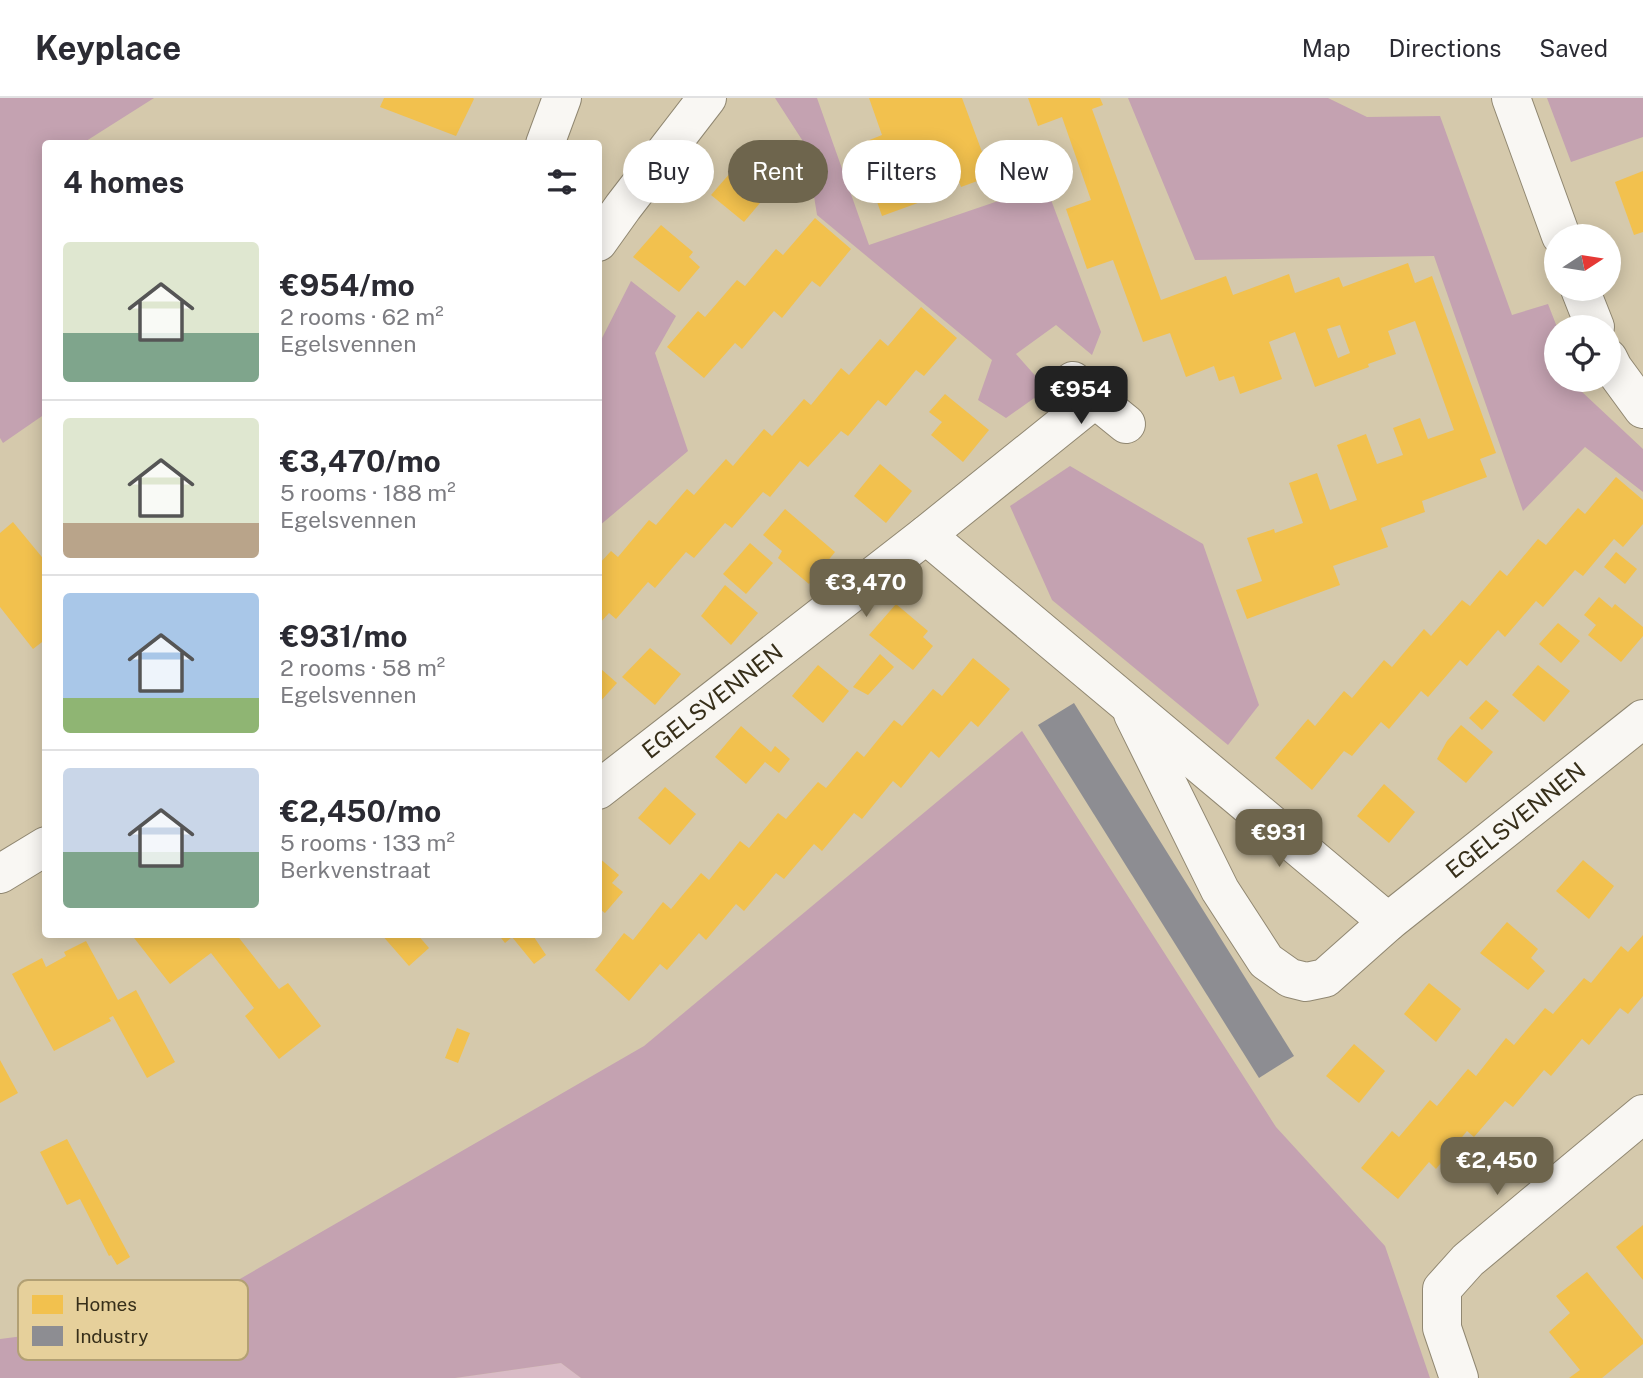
<!DOCTYPE html>
<html lang="en">
<head>
<meta charset="utf-8">
<style>
	body { margin:0; font-family:"Public Sans",sans-serif; background:#f2f2f3; color:#2b2b33; height:100vh; display:flex; flex-direction:column; font-size:26px; white-space:nowrap }
	* { box-sizing:border-box; margin:0 }
	p { font-size:23px; color:#7c7c81 }
	.icon { flex:none; width:38px; height:38px; fill:none; stroke:currentColor; stroke-width:2; stroke-linecap:round; stroke-linejoin:round }
	.map { position:relative; flex:1; overflow:hidden }
	.drawer { position:absolute; left:42px; top:42px; width:560px; height:798px; display:flex; flex-direction:column; background:#fff; border-radius:7px; box-shadow:0 4px 18px #0003 }
	.drawer>* { flex:none }
	.hud { position:absolute; left:623px; top:42px; width:665px; height:63px; display:flex; gap:14px }
	.needle { width:46px; rotate:78deg }
	.tools { position:absolute; left:1544px; top:126px; display:grid; gap:14px }
	.tools a { display:grid; place-items:center; width:77px; height:77px; border-radius:50%; background:#fff; box-shadow:0 4px 18px #0003; font-size:35px }
	.price { position:absolute; translate:-50% -60px; padding:0 16px; border-radius:14px; background:#6e654d; color:#fff; font-size:23px; line-height:46px; filter:drop-shadow(0 2px 4px #0008) }
	.price::after { content:''; position:absolute; left:50%; top:42px; width:21px; height:16px; margin-left:-10px; background:inherit; clip-path:polygon(0 0,100% 0,50% 100%) }
	.price.selected { background:#222; color:#fff }
	ul { padding:0; list-style:none }
	li { display:flex; align-items:center; gap:21px; height:175px; padding:0 21px }
	li+li { border-top:2px solid #e1e1e2 }
	li span { display:grid; place-items:center; flex:none; width:196px; height:140px; border-radius:7px; color:#555 }
	li>.icon { margin-inline-start:auto }
	span .icon { width:84px; height:84px; fill:#fffc; stroke-width:1 }
	li b { font-size:30px }
	h2 { display:flex; justify-content:space-between; align-items:center; height:84px; padding:0 21px; font-size:30px }
	.pill { padding:0 24px; border-radius:32px; background:#fff; box-shadow:0 4px 18px #0003; font-size:24px; line-height:63px }
	.pill.selected { background:#6e654d; color:#fff }
	header { display:flex; align-items:center; gap:42px; box-sizing:border-box; height:98px; padding:0 35px; background:#fff; border-bottom:2px solid #e1e1e2 }
	header strong { font-size:33px }
	nav { display:flex; gap:38px; margin-inline-start:auto; font-size:24px }
	.map>svg:first-child { display:block }
</style>
</head>
<body>
<header>
<strong>Keyplace</strong>
<nav><a>Map</a><a>Directions</a><a>Saved</a></nav>
</header>
<div class="map">
<svg width="1643" height="1280" viewBox="0 0 1643 1280">
	<rect width="100%" height="100%" fill="#d5c9ac"/>
	<path fill="#d9bbc6" d="M 561,1265 L 581,1280 L 455,1280 Z"/>
	<g fill="#c4a2b1">
		<path d="M 0,0 L 154,0 L 83,45 L 46,46 L 45,316 L 3,345 L 0,340 Z"/>
		<path d="M 775,0 L 817,0 L 869,147 L 1019,96 L 1007,58 L 1031,49 L 1101,234 L 1092,257 L 1056,227 L 1016,256 L 1047,291 L 1006,320 L 978,302 L 992,262 L 817,117 L 806,48 Z"/>
		<path d="M 1128,0 L 1328,0 L 1367,19 L 1440,18 L 1512,217 L 1548,206 L 1557,229 L 1556,282 L 1577,282 L 1581,293 L 1643,351 L 1643,394 L 1585,349 L 1523,413 L 1434,158 L 1195,162 Z"/>
		<path d="M 1547,0 L 1643,0 L 1643,39 L 1571,64 Z"/>
		<path d="M 631,183 L 676,218 L 655,255 L 688,353 L 599,428 L 599,246 Z"/>
		<path d="M 1070,368 L 1203,446 L 1259,607 L 1228,647 L 1052,502 L 1010,408 Z"/>
		<path d="M 1022,633 L 1276,1029 L 1385,1148 L 1430,1280 L 581,1280 L 561,1265 L 455,1280 L 0,1280 L 0,1241 L 174,1219 L 644,948 Z"/>
	</g>
	<g fill="#f2c14e" fill-rule="evenodd">
		<path d="M 384,0 L 473,0 L 474,1 L 456,38 L 380,9 Z"/>
		<path d="M 869,0 L 962,0 L 991,78 L 961,89 L 946,48 L 922,56 L 937,98 L 882,118 L 857,47 L 882,37 Z"/>
		<path d="M 1028,0 L 1100,0 L 1103,7 L 1092,11 L 1161,202 L 1226,178 L 1233,197 L 1289,176 L 1295,195 L 1339,179 L 1343,189 L 1408,165 L 1415,185 L 1432,178 L 1496,355 L 1480,361 L 1487,379 L 1422,403 L 1425,414 L 1381,430 L 1388,449 L 1333,468 L 1340,487 L 1247,521 L 1236,492 L 1262,483 L 1247,440 L 1274,431 L 1275,435 L 1303,425 L 1289,385 L 1317,375 L 1330,412 L 1357,402 L 1337,347 L 1366,336 L 1377,366 L 1403,357 L 1393,330 L 1420,320 L 1428,341 L 1454,332 L 1415,223 L 1388,233 L 1396,256 L 1368,266 L 1369,269 L 1315,289 L 1295,234 L 1269,244 L 1282,281 L 1240,296 L 1234,278 L 1219,283 L 1214,268 L 1186,279 L 1170,235 L 1143,244 L 1113,162 L 1087,171 L 1066,111 L 1091,102 L 1062,19 L 1038,28 ZM 1340,227 L 1350,255 L 1338,260 L 1327,231 Z"/>
		<path d="M 738,66 L 770,93 L 744,124 L 711,97 Z"/>
		<path d="M 1643,73 L 1643,134 L 1634,137 L 1615,84 Z"/>
		<path d="M 815,120 L 851,151 L 820,189 L 812,183 L 782,220 L 774,213 L 742,251 L 735,245 L 704,280 L 667,249 L 698,213 L 705,219 L 737,182 L 745,188 L 776,151 L 783,157 Z"/>
		<path d="M 661,127 L 693,154 L 689,159 L 700,169 L 679,194 L 633,159 Z"/>
		<path d="M 921,209 L 957,240 L 924,278 L 916,272 L 886,308 L 878,302 L 848,338 L 841,333 L 808,369 L 800,363 L 770,399 L 763,394 L 732,430 L 725,425 L 694,460 L 686,454 L 655,490 L 648,484 L 616,521 L 609,515 L 598,527 L 598,467 L 611,453 L 618,459 L 649,422 L 656,427 L 687,391 L 694,397 L 726,361 L 733,368 L 764,331 L 772,338 L 804,301 L 811,307 L 841,270 L 849,277 L 880,241 L 888,248 Z"/>
		<path d="M 945,296 L 989,332 L 963,364 L 931,337 L 942,324 L 929,314 Z"/>
		<path d="M 880,366 L 912,393 L 886,425 L 854,398 Z"/>
		<path d="M 1616,379 L 1643,402 L 1643,426 L 1623,449 L 1614,441 L 1583,478 L 1575,472 L 1543,509 L 1536,503 L 1505,539 L 1498,532 L 1467,568 L 1460,562 L 1428,599 L 1421,593 L 1389,631 L 1381,624 L 1352,658 L 1344,653 L 1312,692 L 1275,660 L 1308,621 L 1315,628 L 1344,593 L 1352,600 L 1384,562 L 1392,569 L 1424,531 L 1431,538 L 1462,502 L 1470,508 L 1500,472 L 1507,478 L 1538,441 L 1546,447 L 1578,410 L 1585,416 Z"/>
		<path d="M 785,411 L 835,454 L 809,486 L 778,460 L 782,453 L 763,437 Z"/>
		<path d="M 13,424 L 46,464 L 46,541 L 33,551 L 0,509 L 0,435 Z"/>
		<path d="M 750,445 L 773,465 L 746,496 L 723,476 Z"/>
		<path d="M 1616,454 L 1637,471 L 1625,486 L 1604,469 Z"/>
		<path d="M 725,487 L 758,515 L 731,547 L 701,518 Z"/>
		<path d="M 1599,499 L 1612,510 L 1615,506 L 1643,529 L 1643,538 L 1621,564 L 1588,537 L 1596,527 L 1584,517 Z"/>
		<path d="M 896,506 L 928,533 L 923,539 L 933,548 L 913,572 L 869,537 Z"/>
		<path d="M 1558,525 L 1580,543 L 1561,565 L 1539,546 Z"/>
		<path d="M 650,550 L 681,576 L 655,607 L 622,579 Z"/>
		<path d="M 880,556 L 894,569 L 868,597 L 853,589 Z"/>
		<path d="M 973,560 L 1010,591 L 978,629 L 971,623 L 939,660 L 931,653 L 901,690 L 893,683 L 862,721 L 854,715 L 822,753 L 814,746 L 784,781 L 776,775 L 744,813 L 736,806 L 706,842 L 699,835 L 667,872 L 660,866 L 629,903 L 595,872 L 624,835 L 633,842 L 663,804 L 671,811 L 701,775 L 709,782 L 740,743 L 749,750 L 778,715 L 786,721 L 818,684 L 826,690 L 857,653 L 864,659 L 894,622 L 902,628 L 933,591 L 942,598 Z"/>
		<path d="M 818,567 L 849,593 L 823,625 L 792,598 Z"/>
		<path d="M 1538,567 L 1570,593 L 1544,624 L 1512,597 Z"/>
		<path d="M 601,571 L 617,585 L 598,606 L 598,574 Z"/>
		<path d="M 1486,602 L 1499,613 L 1482,632 L 1469,620 Z"/>
		<path d="M 1461,627 L 1493,654 L 1466,685 L 1437,661 L 1447,643 Z"/>
		<path d="M 741,628 L 771,654 L 775,648 L 790,661 L 779,675 L 765,664 L 746,686 L 715,659 Z"/>
		<path d="M 1384,686 L 1415,714 L 1389,745 L 1357,718 Z"/>
		<path d="M 665,689 L 696,716 L 670,747 L 638,720 Z"/>
		<path d="M 598,759 L 619,777 L 612,785 L 623,794 L 605,815 L 598,810 Z"/>
		<path d="M 1583,762 L 1614,788 L 1589,821 L 1556,793 Z"/>
		<path d="M 1507,824 L 1538,851 L 1531,860 L 1545,873 L 1528,892 L 1480,855 Z"/>
		<path d="M 131,836 L 236,836 L 279,891 L 288,885 L 321,928 L 279,961 L 245,918 L 254,910 L 211,855 L 170,886 Z"/>
		<path d="M 381,836 L 417,836 L 429,850 L 409,868 Z"/>
		<path d="M 498,836 L 532,836 L 546,857 L 534,866 L 512,839 L 505,845 Z"/>
		<path d="M 1643,837 L 1643,898 L 1628,916 L 1620,910 L 1589,947 L 1582,941 L 1551,978 L 1544,972 L 1513,1009 L 1505,1003 L 1474,1039 L 1467,1033 L 1436,1071 L 1429,1064 L 1398,1101 L 1361,1070 L 1392,1033 L 1399,1039 L 1430,1002 L 1437,1008 L 1468,971 L 1476,978 L 1506,940 L 1514,947 L 1545,910 L 1553,916 L 1584,880 L 1591,885 L 1621,848 L 1628,854 Z"/>
		<path d="M 86,843 L 118,902 L 136,892 L 175,964 L 147,980 L 113,918 L 109,920 L 111,923 L 54,953 L 12,876 L 42,860 L 46,869 L 66,858 L 64,854 Z"/>
		<path d="M 1429,885 L 1461,911 L 1436,944 L 1404,916 Z"/>
		<path d="M 457,930 L 470,935 L 458,965 L 445,960 Z"/>
		<path d="M 1354,946 L 1385,973 L 1359,1005 L 1326,978 Z"/>
		<path d="M 0,962 L 18,995 L 0,1005 Z"/>
		<path d="M 67,1041 L 130,1159 L 117,1167 L 111,1157 L 109,1158 L 80,1101 L 67,1107 L 40,1054 Z"/>
		<path d="M 1643,1127 L 1643,1182 L 1616,1149 Z"/>
		<path d="M 1587,1174 L 1643,1242 L 1643,1246 L 1602,1280 L 1569,1280 L 1580,1272 L 1549,1234 L 1570,1215 L 1556,1198 Z"/>
	</g>
	<path fill="#8d8d92" d="M 1074,605 L 1294,958 L 1259,980 L 1038,627 Z"/>
	<g fill="none" stroke-linecap="round" stroke-linejoin="round">
		<g stroke="#908771" stroke-width="40">
			<g id="minor">
				<path d="M 1511,0 L 1561,138"/>
				<path d="M 545,46 L 562,0"/>
				<path d="M 598,144 L 623,109 L 707,0"/>
				<path d="M 1580,191 L 1595,229"/>
				<path d="M 1608,260 L 1613,270 L 1643,311"/>
				<path d="M 1073,283 L 1126,326"/>
				<path id="s1" d="M 926,437 L 1388,824 L 1643,621"/>
				<path d="M 1133,616 L 1220,792 L 1266,863 L 1290,880 L 1306,884 L 1325,880 L 1388,824"/>
				<path id="s2" d="M 598,692 L 926,437 L 1095,301"/>
				<path d="M 0,776 L 46,748"/>
				<path d="M 1459,1280 L 1442,1230 L 1442,1191 L 1468,1162 L 1643,1016"/>
			</g>
		</g>
		<use href="#minor" stroke="#f9f7f3" stroke-width="38"/>
	</g>
	<g text-anchor="middle" stroke-width="7" stroke-linejoin="round" paint-order="stroke">
		<g font-size="23" fill="#372f1a" stroke="#e6d09b">
			<text dy="8" stroke="none"><textPath href="#s2" startOffset="145">EGELSVENNEN</textPath></text>
			<text dy="8" stroke="none"><textPath href="#s1" startOffset="766">EGELSVENNEN</textPath></text>
		</g>
	</g>
	<rect x="18" y="1182" width="230" height="80" rx="10" fill="#e6d09b" stroke="#b2a074" stroke-width="2"/>
	<rect x="32" y="1197" width="31" height="19" fill="#f2c14e"/>
	<rect x="32" y="1228" width="31" height="20" fill="#8d8d92"/>
	<g font-size="19" fill="#372f1a">
		<text x="75" y="1213">Homes</text>
		<text x="75" y="1245">Industry</text>
	</g>
</svg>
<div class="tools">
<a><svg class="needle" viewBox="-14 -14 28 28"><path d="M0-13l5 13h-10z" fill="#e53935"/><path d="M0 13l5-13h-10z" fill="#7c7c81"/></svg></a>
<a><svg class="icon" aria-label="locate" viewBox="0 0 24 24"><circle cx="12" cy="12" r="6"/><path d="M12 2v4M12 18v4M2 12h4M18 12h4"/></svg></a>
</div>
<b class="price selected" style="left:1081px;top:328px">€954</b>
<b class="price" style="left:866px;top:521px">€3,470</b>
<b class="price" style="left:1279px;top:771px">€931</b>
<b class="price" style="left:1497px;top:1099px">€2,450</b>
<div class="hud">
<a class="pill">Buy</a>
<a class="pill selected">Rent</a>
<a class="pill">Filters</a>
<a class="pill">New</a>
</div>
<section class="drawer">
<h2>4 homes<svg class="icon" aria-label="filters" viewBox="0 0 24 24"><path d="M4 7h16M4 17h16"/><circle cx="9" cy="7" r="2"/><circle cx="15" cy="17" r="2"/></svg></h2>
<ul>
<li><span style="background:linear-gradient(#dfe7d0 65%,#7fa58c 0)"><svg class="icon" aria-label="home" viewBox="0 0 24 24"><path d="M3 11l9-7 9 7M6 9v11h12V9"/></svg></span><div><b>€954/mo</b><p>2 rooms · 62 m²</p><p>Egelsvennen</p></div></li>
<li><span style="background:linear-gradient(#dfe7d0 75%,#b9a48a 0)"><svg class="icon" aria-label="home" viewBox="0 0 24 24"><path d="M3 11l9-7 9 7M6 9v11h12V9"/></svg></span><div><b>€3,470/mo</b><p>5 rooms · 188 m²</p><p>Egelsvennen</p></div></li>
<li><span style="background:linear-gradient(#a9c7e8 75%,#8fb573 0)"><svg class="icon" aria-label="home" viewBox="0 0 24 24"><path d="M3 11l9-7 9 7M6 9v11h12V9"/></svg></span><div><b>€931/mo</b><p>2 rooms · 58 m²</p><p>Egelsvennen</p></div></li>
<li><span style="background:linear-gradient(#c9d6e8 60%,#7fa58c 0)"><svg class="icon" aria-label="home" viewBox="0 0 24 24"><path d="M3 11l9-7 9 7M6 9v11h12V9"/></svg></span><div><b>€2,450/mo</b><p>5 rooms · 133 m²</p><p>Berkvenstraat</p></div></li>
</ul>
</section>
</div>
</body>
</html>
